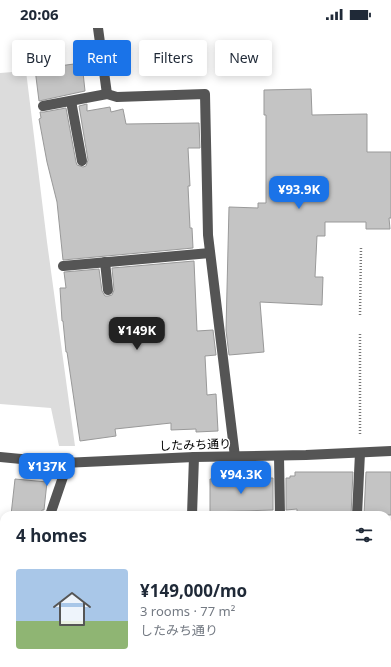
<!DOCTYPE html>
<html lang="en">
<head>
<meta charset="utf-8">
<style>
	body { margin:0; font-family:"Noto Sans","Noto Sans JP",sans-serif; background:#f2f2f3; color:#1f2937; height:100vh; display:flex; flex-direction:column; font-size:15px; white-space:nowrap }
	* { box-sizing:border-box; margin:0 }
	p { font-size:13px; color:#747a83 }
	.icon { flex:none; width:22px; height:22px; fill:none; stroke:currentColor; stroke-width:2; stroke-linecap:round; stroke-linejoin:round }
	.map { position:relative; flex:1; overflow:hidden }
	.side { position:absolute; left:0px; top:483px; width:391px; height:156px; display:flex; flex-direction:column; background:#fff; border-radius:12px 12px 0 0; box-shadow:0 2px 10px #0003 }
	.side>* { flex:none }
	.guide { position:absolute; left:12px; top:12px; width:367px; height:36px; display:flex; gap:8px }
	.price { position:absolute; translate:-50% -34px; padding:0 9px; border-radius:8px; background:#1a73e8; color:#fff; font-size:13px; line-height:26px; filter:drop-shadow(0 1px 2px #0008) }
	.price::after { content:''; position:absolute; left:50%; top:24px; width:12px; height:9px; margin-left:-6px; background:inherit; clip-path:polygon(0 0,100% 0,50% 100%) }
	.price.active { background:#222; color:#fff }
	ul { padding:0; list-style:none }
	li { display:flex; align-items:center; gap:12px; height:100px; padding:0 16px }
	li+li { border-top:1px solid #e0e1e3 }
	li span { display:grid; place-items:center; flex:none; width:112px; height:80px; border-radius:4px; color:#555 }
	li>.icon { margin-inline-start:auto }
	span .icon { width:48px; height:48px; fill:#fffc; stroke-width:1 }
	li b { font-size:17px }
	h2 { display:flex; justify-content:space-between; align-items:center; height:48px; padding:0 16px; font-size:17px }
	.tag { padding:0 14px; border-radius:4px; background:#fff; box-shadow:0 2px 10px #0003; font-size:14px; line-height:36px }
	.tag.active { background:#1a73e8; color:#fff }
	.status { display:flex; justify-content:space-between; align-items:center; height:28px; padding:0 20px; background:#fff; direction:ltr }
	.status svg { height:11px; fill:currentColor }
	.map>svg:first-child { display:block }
</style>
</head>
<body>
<div class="status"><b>20:06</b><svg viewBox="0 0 49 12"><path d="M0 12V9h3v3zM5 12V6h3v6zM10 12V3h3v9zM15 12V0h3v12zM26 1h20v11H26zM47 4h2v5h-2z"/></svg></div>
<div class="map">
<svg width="391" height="639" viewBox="0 0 391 639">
	<rect width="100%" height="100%" fill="#fff"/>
	<path fill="#dcdcdc" d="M 26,43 L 47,214 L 75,418 L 59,418 L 51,380 L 0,376 L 0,45 Z"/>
	<g fill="#c4c4c4" stroke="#999">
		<path d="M 82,35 L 85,63 L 39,73 L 35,41 Z"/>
		<path d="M 311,61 L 312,87 L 367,86 L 367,124 L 391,124 L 391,190 L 389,190 L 390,201 L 366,201 L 366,194 L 325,194 L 325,208 L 317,208 L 315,249 L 323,249 L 322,277 L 260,274 L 264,324 L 229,327 L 226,302 L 229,179 L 258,180 L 258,175 L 266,175 L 266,87 L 264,87 L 264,62 Z"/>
		<path d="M 87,76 L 87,83 L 110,79 L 111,84 L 123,81 L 126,96 L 199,95 L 200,120 L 188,120 L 190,158 L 188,158 L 190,200 L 192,200 L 193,220 L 63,232 L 57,174 L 47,134 L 39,91 L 41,90 L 40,84 L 44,84 L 66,80 L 76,134 L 77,137 L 83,139 L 86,138 L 88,132 L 79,78 Z"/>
		<path d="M 194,233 L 197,303 L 213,302 L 216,327 L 205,328 L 207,367 L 216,366 L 218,403 L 196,404 L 196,401 L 171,402 L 171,395 L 115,401 L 116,408 L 80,413 L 67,324 L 66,324 L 63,293 L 62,293 L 60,260 L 66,260 L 64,244 L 99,241 L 102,263 L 105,268 L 108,268 L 112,267 L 114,262 L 112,240 Z"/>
		<path d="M 295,444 L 353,444 L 351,487 L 297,487 L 297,481 L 286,482 L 286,450 L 290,450 L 290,448 L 295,448 Z"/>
		<path d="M 366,444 L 391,444 L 391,487 L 364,487 Z"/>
		<path d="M 273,450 L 273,482 L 210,484 L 210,451 Z"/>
		<path d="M 15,451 L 47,454 L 44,482 L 42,482 L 41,487 L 11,487 Z"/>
	</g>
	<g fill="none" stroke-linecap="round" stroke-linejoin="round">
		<g stroke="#777" stroke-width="2.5" stroke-dasharray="1 2" stroke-linecap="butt">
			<path d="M 360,287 L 361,219"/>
			<path d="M 360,406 L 360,305"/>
			<path d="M 0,531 L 4,532"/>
			<path d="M 387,557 L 391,557"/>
		</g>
		<g stroke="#555" stroke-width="10">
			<path d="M 98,0 L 107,66"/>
			<path d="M 71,73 L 82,133"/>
			<path d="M 43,78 L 107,66 L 117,69 L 205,66 L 208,207 L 235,429"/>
			<path d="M 105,234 L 108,262"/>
			<path d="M 63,238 L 210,225"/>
			<path d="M 279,428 L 280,487"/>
			<path d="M 0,429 L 63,435 L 194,429 L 306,427 L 391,423"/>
			<path d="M 50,487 L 63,449 L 63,435"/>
			<path d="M 192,487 L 194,429"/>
			<path d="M 357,487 L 360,425"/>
			<path d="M 0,598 L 4,599"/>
			<path d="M 32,639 L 32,635"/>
			<path d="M 281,639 L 281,635"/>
		</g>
	</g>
	<g text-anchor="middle" stroke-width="3" stroke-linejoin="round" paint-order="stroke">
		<g font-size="12" fill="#000" stroke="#fff">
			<text transform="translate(195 417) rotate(-2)" y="4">したみち通り</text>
		</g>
	</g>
</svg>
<b class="price" style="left:299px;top:182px">¥93.9K</b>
<b class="price active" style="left:137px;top:323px">¥149K</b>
<b class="price" style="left:47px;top:459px">¥137K</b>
<b class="price" style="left:241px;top:467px">¥94.3K</b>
<div class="guide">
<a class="tag">Buy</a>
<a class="tag active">Rent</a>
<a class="tag">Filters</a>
<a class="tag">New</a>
</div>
<section class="side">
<h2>4 homes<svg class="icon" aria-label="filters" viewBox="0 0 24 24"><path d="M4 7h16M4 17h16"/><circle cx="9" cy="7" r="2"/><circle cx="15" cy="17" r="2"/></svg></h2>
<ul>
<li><span style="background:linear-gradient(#a9c7e8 65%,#8fb573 0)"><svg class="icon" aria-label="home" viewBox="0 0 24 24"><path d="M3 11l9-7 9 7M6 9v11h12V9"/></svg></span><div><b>¥149,000/mo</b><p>3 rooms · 77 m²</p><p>したみち通り</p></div></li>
</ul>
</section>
</div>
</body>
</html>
